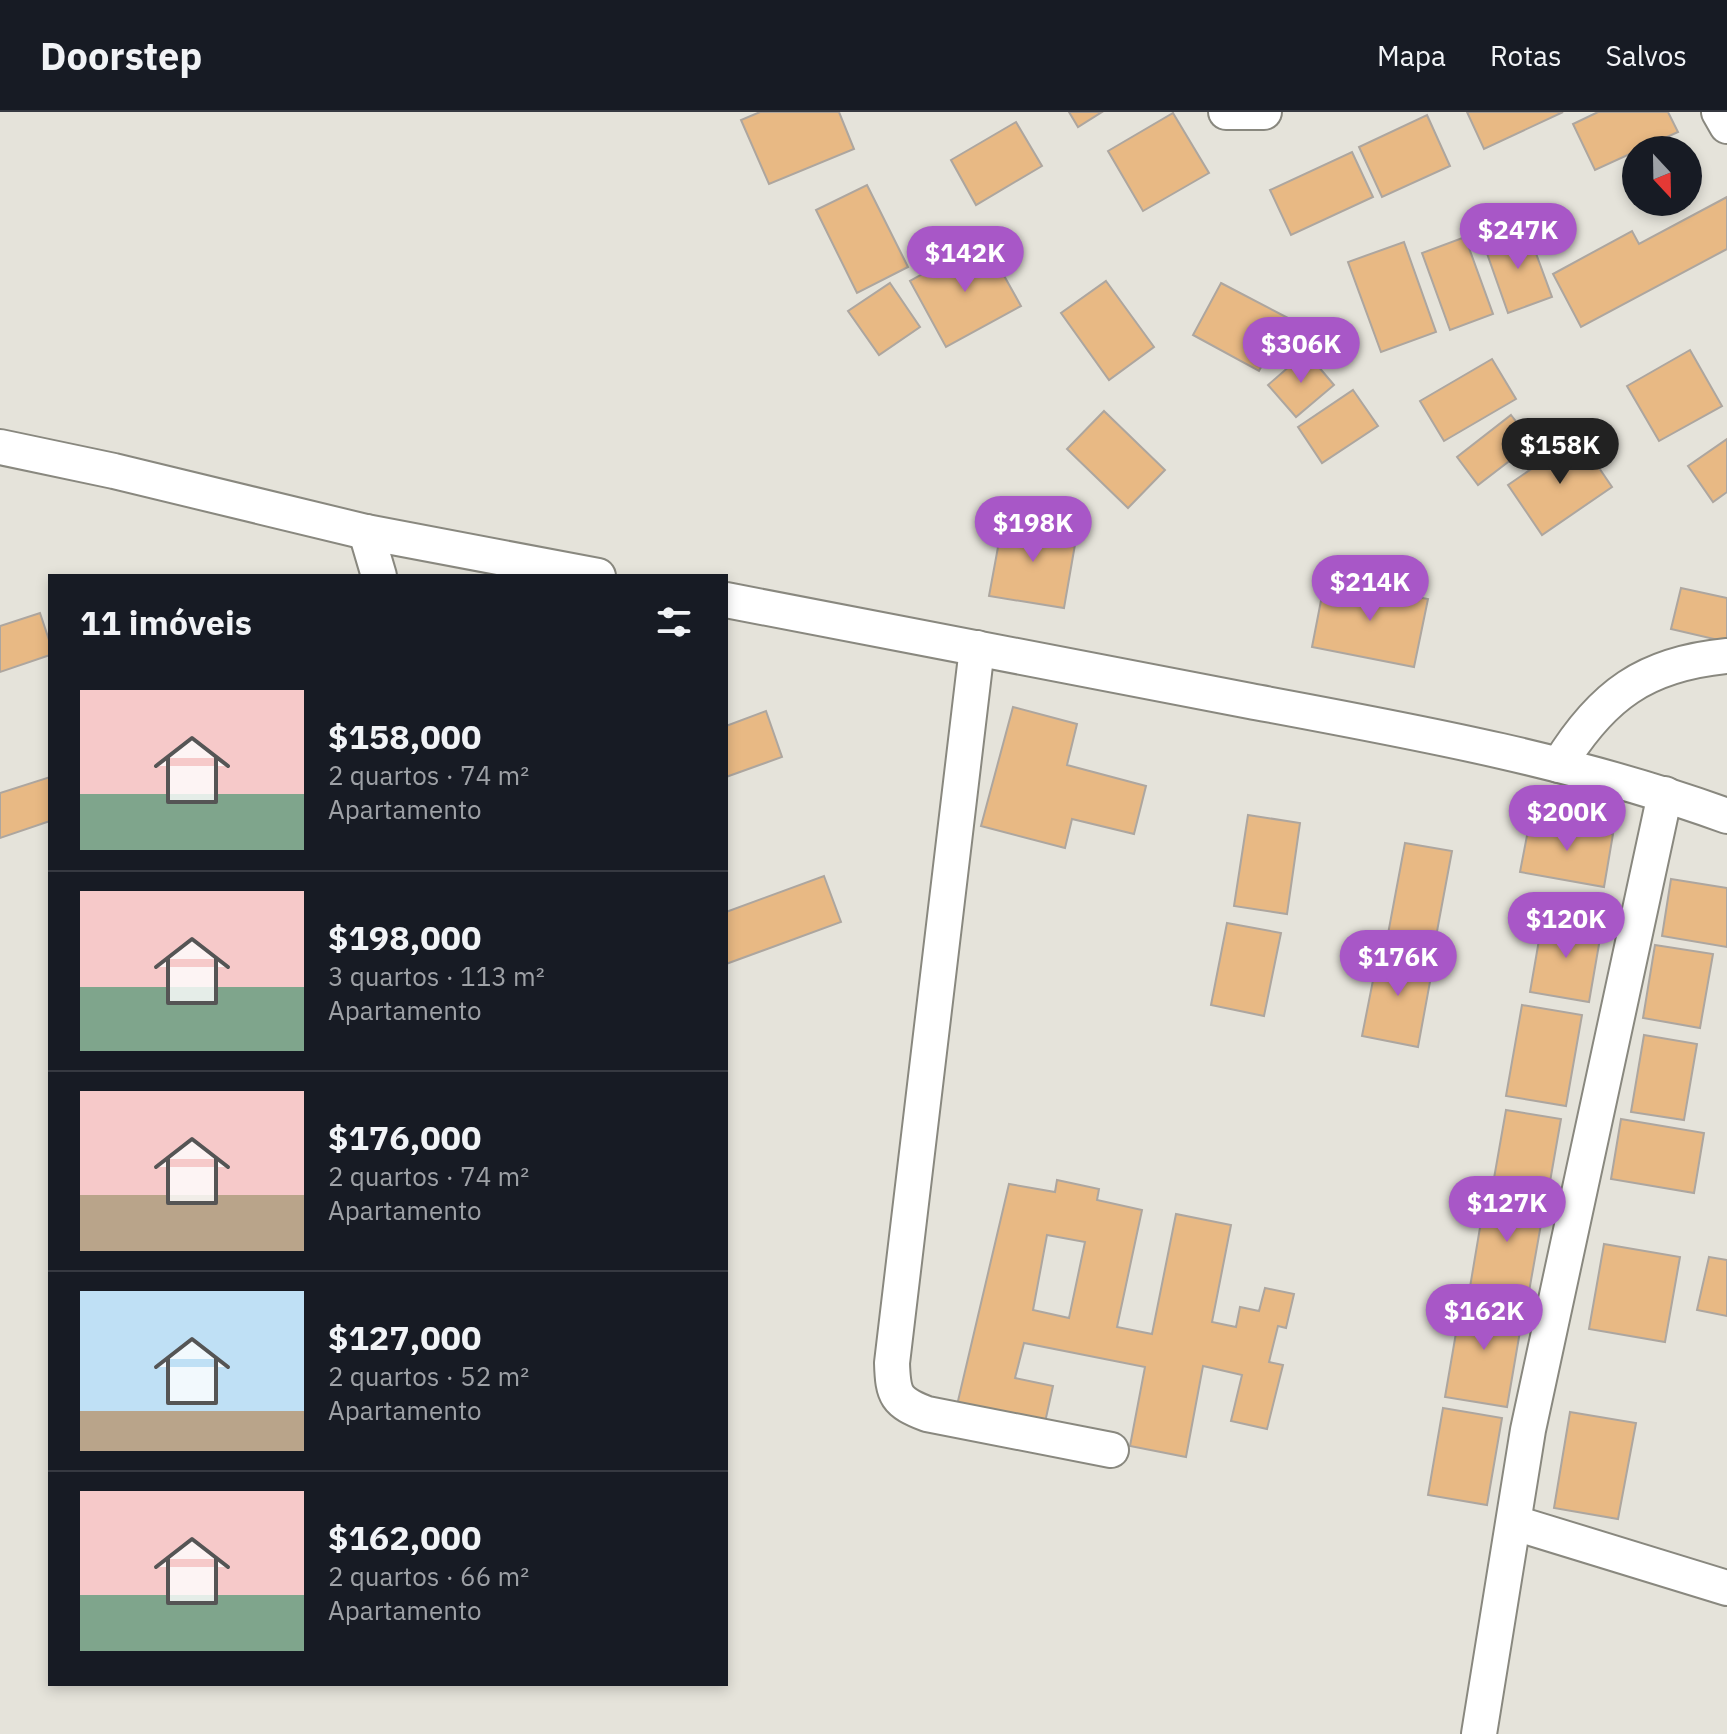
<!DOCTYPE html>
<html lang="pt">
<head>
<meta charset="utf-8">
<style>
	body { margin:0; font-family:"IBM Plex Sans",sans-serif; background:#242831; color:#f1f3f6; height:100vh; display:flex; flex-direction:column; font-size:30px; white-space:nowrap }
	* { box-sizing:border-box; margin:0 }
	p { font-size:26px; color:#9ea1a6 }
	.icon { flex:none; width:44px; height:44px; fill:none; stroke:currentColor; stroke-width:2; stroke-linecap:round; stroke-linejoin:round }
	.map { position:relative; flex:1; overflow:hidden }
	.panel { position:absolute; left:48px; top:462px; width:680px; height:1112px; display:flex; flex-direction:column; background:#171b24; border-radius:0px; box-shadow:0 4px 12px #0003 }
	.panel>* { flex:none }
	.needle { width:52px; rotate:158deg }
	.tools { position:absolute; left:1622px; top:24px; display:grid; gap:16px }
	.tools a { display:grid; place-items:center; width:80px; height:80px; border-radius:50%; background:#171b24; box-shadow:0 4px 12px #0003; font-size:40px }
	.price { position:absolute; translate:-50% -68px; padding:0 18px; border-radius:28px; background:#a857c7; color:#fff; font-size:26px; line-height:52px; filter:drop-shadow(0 2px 4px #0008) }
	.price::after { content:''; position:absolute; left:50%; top:48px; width:24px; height:18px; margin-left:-12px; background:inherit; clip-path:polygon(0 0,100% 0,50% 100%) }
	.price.current { background:#222; color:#fff }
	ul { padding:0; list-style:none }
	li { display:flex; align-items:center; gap:24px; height:200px; padding:0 32px }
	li+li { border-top:2px solid #363941 }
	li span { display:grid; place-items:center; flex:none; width:224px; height:160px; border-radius:0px; color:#555 }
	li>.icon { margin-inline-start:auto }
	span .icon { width:96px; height:96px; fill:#fffc; stroke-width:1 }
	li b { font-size:34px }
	h2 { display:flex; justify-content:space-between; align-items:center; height:96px; padding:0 32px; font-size:34px }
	header { display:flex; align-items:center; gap:48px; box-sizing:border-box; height:112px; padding:0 40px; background:#171b24; border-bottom:2px solid #363941 }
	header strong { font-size:38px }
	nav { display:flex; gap:44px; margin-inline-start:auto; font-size:28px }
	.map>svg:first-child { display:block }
</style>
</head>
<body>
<header>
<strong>Doorstep</strong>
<nav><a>Mapa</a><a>Rotas</a><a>Salvos</a></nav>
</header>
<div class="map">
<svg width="1727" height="1622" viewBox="0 0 1727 1622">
	<rect width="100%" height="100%" fill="#e5e3da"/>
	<g fill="#e8b984" stroke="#ada69f" stroke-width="2" fill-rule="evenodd">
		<path d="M 760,0 L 839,0 L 854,37 L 769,72 L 741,8 Z"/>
		<path d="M 1069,0 L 1102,0 L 1078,15 Z"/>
		<path d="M 1467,0 L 1563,0 L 1484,37 Z"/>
		<path d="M 1598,0 L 1668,0 L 1678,20 L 1595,58 L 1573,12 Z"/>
		<path d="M 1173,1 L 1209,61 L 1143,99 L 1108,39 Z"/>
		<path d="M 1427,3 L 1450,54 L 1382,85 L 1359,35 Z"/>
		<path d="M 1016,10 L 1042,54 L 976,93 L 951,48 Z"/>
		<path d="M 1352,40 L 1373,85 L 1291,123 L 1270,78 Z"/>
		<path d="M 867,73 L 908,155 L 857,181 L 816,98 Z"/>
		<path d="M 1727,85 L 1727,137 L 1581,215 L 1553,162 L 1632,119 L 1639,132 Z"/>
		<path d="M 1527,117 L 1552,185 L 1508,201 L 1484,133 Z"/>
		<path d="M 1465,125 L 1493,202 L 1450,218 L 1422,141 Z"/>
		<path d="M 984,128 L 1021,194 L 946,235 L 910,169 Z"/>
		<path d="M 1404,130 L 1436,220 L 1381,240 L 1348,150 Z"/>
		<path d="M 1106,169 L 1154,235 L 1109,268 L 1061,201 Z"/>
		<path d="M 890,171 L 920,215 L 879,243 L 848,199 Z"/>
		<path d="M 1221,171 L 1288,206 L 1259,259 L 1193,223 Z"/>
		<path d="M 1690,238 L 1722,294 L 1659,329 L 1627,274 Z"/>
		<path d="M 1306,240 L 1334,273 L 1296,305 L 1268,273 Z"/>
		<path d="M 1492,247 L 1516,287 L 1444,329 L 1420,289 Z"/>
		<path d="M 1353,278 L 1378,314 L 1322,351 L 1298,315 Z"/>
		<path d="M 1104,299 L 1165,358 L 1128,396 L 1067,337 Z"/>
		<path d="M 1511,303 L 1533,331 L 1478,373 L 1457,345 Z"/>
		<path d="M 1578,325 L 1612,375 L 1542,423 L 1508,373 Z"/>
		<path d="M 1727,327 L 1727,380 L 1713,390 L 1688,354 Z"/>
		<path d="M 1003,408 L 1077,421 L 1064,496 L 989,484 Z"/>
		<path d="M 1325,468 L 1428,487 L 1414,555 L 1312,535 Z"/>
		<path d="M 1681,476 L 1727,486 L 1727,530 L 1671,517 Z"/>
		<path d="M 40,501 L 50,531 L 50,543 L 0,560 L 0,514 Z"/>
		<path d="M 1013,595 L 1077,612 L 1067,653 L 1146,674 L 1134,722 L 1072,707 L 1065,736 L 981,714 Z"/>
		<path d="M 766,599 L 782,645 L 726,665 L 726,614 Z"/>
		<path d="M 50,665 L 50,709 L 0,726 L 0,681 Z"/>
		<path d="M 1248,703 L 1300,711 L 1287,802 L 1234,794 Z"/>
		<path d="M 1530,708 L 1613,722 L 1604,775 L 1520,760 Z"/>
		<path d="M 1405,731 L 1452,739 L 1435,830 L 1388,822 Z"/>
		<path d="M 824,764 L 841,810 L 726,852 L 726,800 Z"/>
		<path d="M 1671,767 L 1727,776 L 1727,835 L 1662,824 Z"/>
		<path d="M 1543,805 L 1602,815 L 1589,890 L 1530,880 Z"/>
		<path d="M 1227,811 L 1281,821 L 1264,904 L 1211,893 Z"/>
		<path d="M 1655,833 L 1713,842 L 1700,916 L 1643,906 Z"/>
		<path d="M 1379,838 L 1434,848 L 1418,935 L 1362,924 Z"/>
		<path d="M 1522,893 L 1582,903 L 1566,994 L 1506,984 Z"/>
		<path d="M 1644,923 L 1697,932 L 1684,1008 L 1631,1000 Z"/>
		<path d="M 1506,998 L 1561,1007 L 1548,1081 L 1493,1072 Z"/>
		<path d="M 1621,1007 L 1704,1021 L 1694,1081 L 1611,1067 Z"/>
		<path d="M 1057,1068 L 1099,1077 L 1097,1088 L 1142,1098 L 1117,1215 L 1152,1222 L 1176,1102 L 1231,1113 L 1212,1210 L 1236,1215 L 1240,1195 L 1259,1199 L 1265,1176 L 1294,1182 L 1286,1216 L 1278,1214 L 1269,1250 L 1283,1253 L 1267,1317 L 1231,1309 L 1242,1263 L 1203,1254 L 1186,1345 L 1130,1334 L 1145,1255 L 1024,1231 L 1015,1266 L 1053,1274 L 1042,1324 L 954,1306 L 1009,1072 L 1055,1080 ZM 1047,1123 L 1085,1130 L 1069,1206 L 1033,1198 Z"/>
		<path d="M 1486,1080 L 1545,1090 L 1528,1185 L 1470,1175 Z"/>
		<path d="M 1604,1132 L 1680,1145 L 1665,1230 L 1589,1217 Z"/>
		<path d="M 1709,1145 L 1727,1148 L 1727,1204 L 1697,1198 Z"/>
		<path d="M 1462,1186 L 1524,1196 L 1507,1295 L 1445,1285 Z"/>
		<path d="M 1443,1296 L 1502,1306 L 1487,1393 L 1428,1383 Z"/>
		<path d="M 1570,1300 L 1636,1311 L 1618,1407 L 1554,1396 Z"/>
	</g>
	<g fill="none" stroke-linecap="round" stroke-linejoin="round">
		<g stroke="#89887f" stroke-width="38">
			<g id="street">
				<path d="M 1226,0 L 1264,0"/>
				<path d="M 1719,0 L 1727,14"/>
				<path d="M 0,335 L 114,359 L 366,420 L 598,464"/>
				<path d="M 366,420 L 379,464"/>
				<path d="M 726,488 C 901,522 1076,555 1250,589 C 1411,619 1573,648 1727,704"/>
				<path d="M 977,536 L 892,1251 C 893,1284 896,1290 927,1302 L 1111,1338"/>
				<path d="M 1559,653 C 1602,583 1645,552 1727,544"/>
				<path d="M 1515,1411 L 1727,1476"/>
				<path d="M 1479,1622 L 1528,1318 L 1665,682"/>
			</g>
		</g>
		<use href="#street" stroke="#fff" stroke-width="34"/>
	</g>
</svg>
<div class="tools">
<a><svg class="needle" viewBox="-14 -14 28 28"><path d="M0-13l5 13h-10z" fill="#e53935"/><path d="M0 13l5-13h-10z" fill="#9ea1a6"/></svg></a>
</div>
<b class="price" style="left:1518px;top:159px">$247K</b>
<b class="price" style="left:965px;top:182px">$142K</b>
<b class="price" style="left:1301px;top:273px">$306K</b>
<b class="price current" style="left:1560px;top:374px">$158K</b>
<b class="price" style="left:1033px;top:452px">$198K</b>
<b class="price" style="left:1370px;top:511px">$214K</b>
<b class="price" style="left:1567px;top:741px">$200K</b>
<b class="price" style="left:1566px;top:848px">$120K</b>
<b class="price" style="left:1398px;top:886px">$176K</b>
<b class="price" style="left:1507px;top:1132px">$127K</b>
<b class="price" style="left:1484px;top:1240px">$162K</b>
<section class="panel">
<h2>11 imóveis<svg class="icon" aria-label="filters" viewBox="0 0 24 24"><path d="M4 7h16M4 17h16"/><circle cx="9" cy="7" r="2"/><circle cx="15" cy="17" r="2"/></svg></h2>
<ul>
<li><span style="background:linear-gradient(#f6c9c9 65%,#7fa58c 0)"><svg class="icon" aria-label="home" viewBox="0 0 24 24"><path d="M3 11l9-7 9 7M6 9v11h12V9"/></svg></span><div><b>$158,000</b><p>2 quartos · 74 m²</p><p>Apartamento</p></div></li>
<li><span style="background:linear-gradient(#f6c9c9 60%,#7fa58c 0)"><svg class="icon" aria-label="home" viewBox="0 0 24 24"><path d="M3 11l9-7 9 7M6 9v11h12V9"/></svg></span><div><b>$198,000</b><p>3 quartos · 113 m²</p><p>Apartamento</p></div></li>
<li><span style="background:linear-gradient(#f6c9c9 65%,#b9a48a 0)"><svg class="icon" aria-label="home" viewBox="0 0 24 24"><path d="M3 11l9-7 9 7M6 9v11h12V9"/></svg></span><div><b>$176,000</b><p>2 quartos · 74 m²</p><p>Apartamento</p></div></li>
<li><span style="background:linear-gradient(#bfe0f5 75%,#b9a48a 0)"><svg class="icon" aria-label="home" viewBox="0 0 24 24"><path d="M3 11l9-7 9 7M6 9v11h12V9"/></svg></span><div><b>$127,000</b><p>2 quartos · 52 m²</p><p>Apartamento</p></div></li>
<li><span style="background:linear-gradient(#f6c9c9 65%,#7fa58c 0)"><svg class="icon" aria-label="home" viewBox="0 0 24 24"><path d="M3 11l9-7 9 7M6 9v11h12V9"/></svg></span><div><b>$162,000</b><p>2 quartos · 66 m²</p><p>Apartamento</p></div></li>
</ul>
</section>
</div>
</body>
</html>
